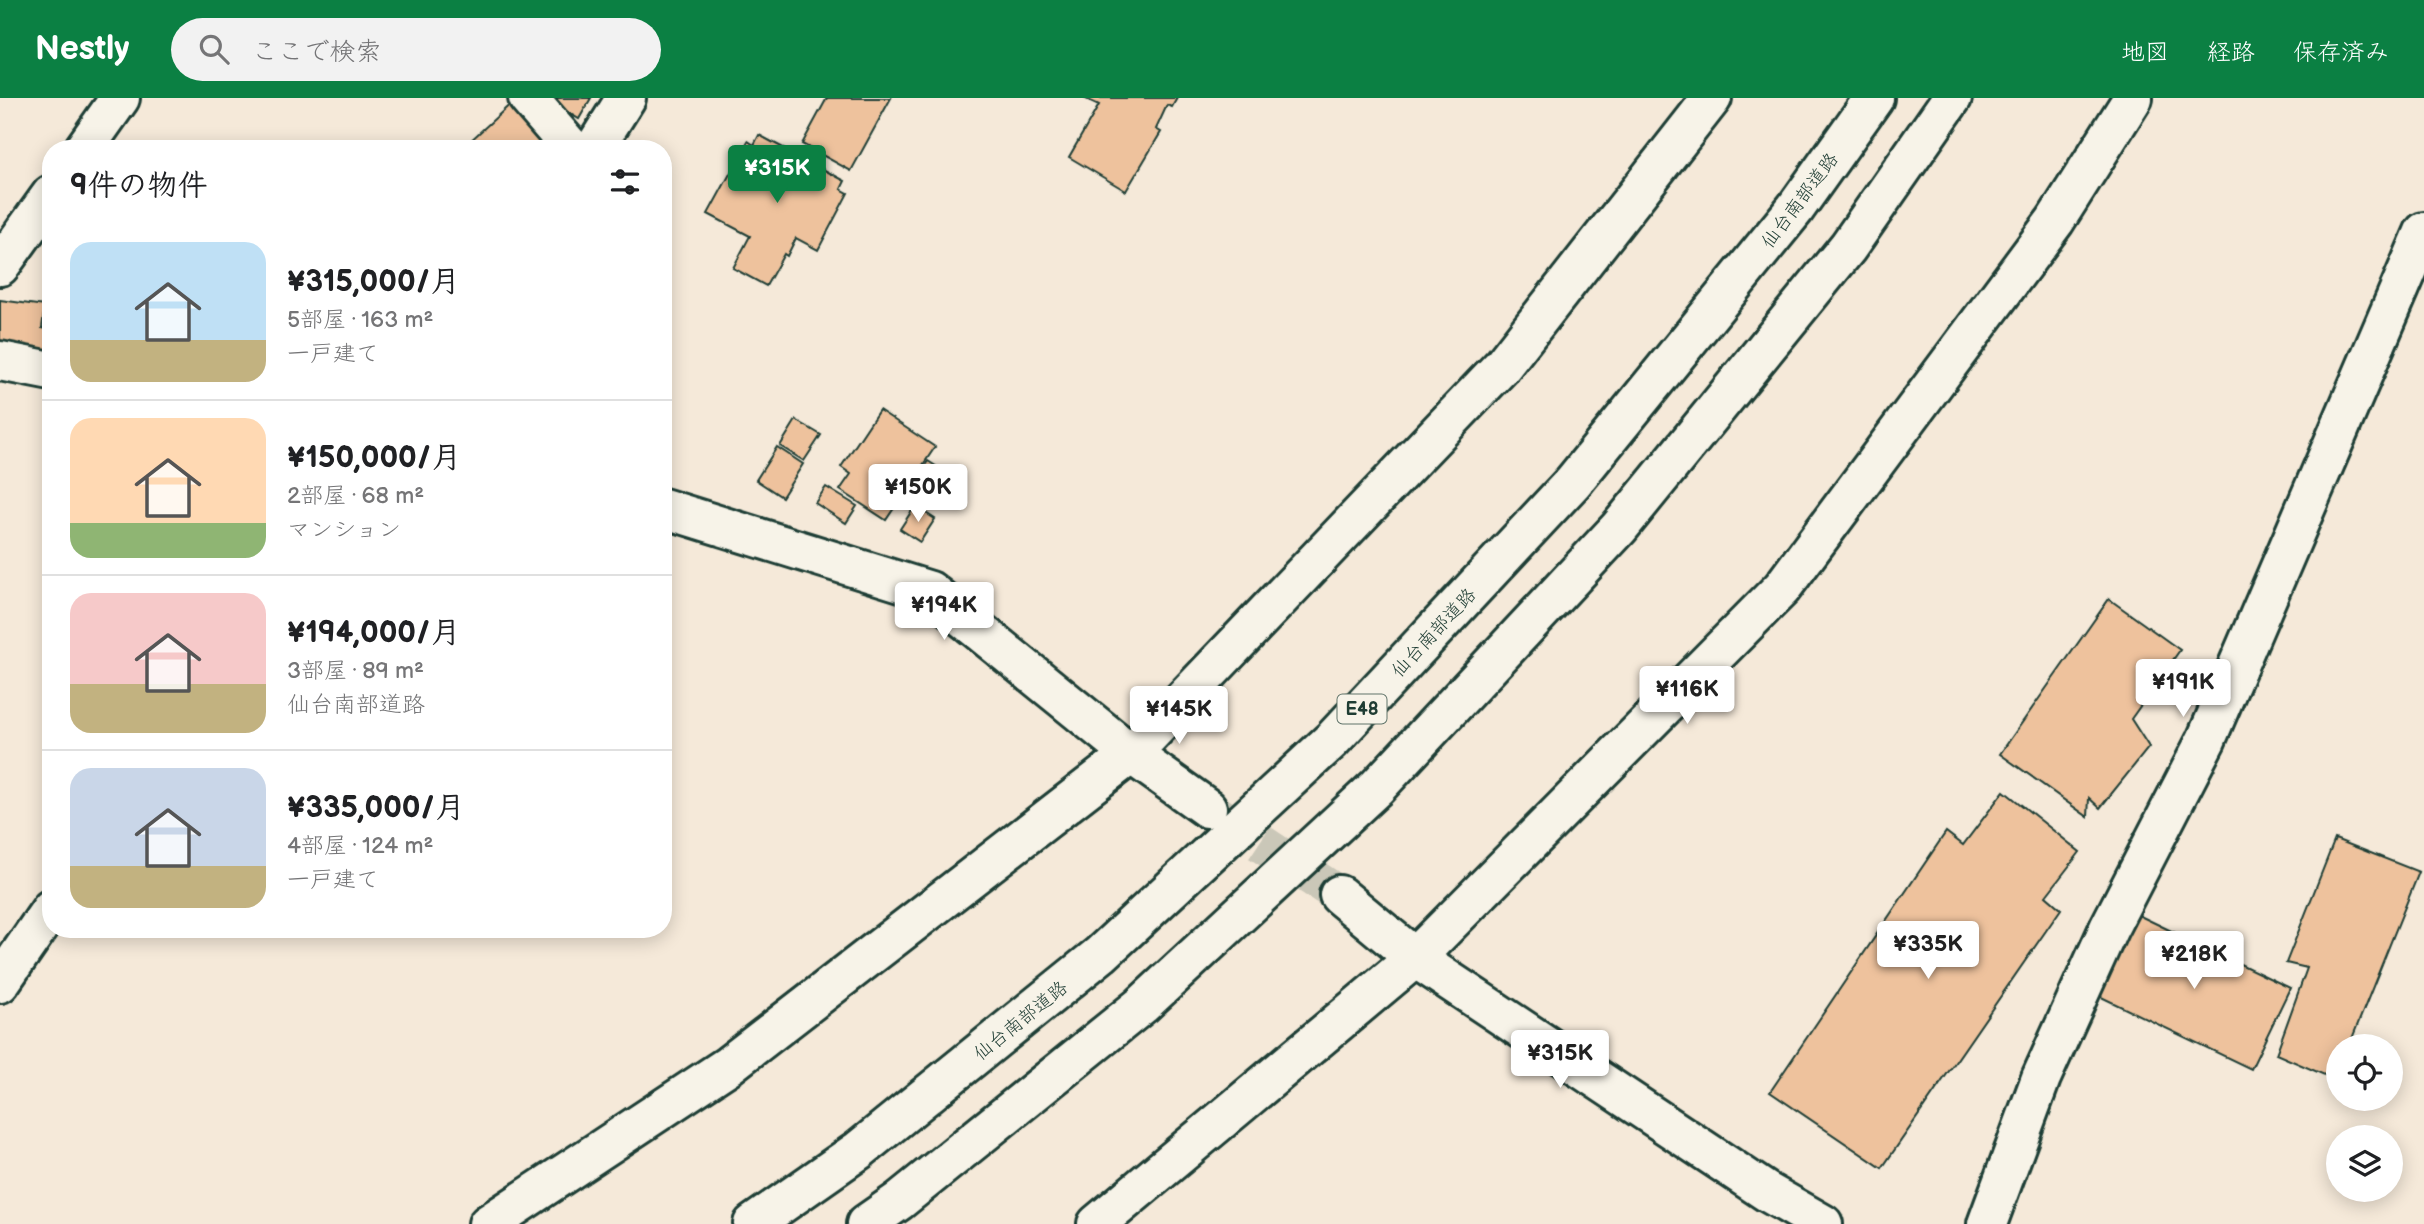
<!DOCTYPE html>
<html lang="ja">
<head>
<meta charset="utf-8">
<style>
	body { margin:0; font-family:"Balsamiq Sans","Klee One",sans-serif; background:#f2f2f2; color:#202124; height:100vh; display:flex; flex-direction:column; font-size:26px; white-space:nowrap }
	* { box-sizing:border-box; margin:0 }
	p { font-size:23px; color:#757577 }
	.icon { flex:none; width:38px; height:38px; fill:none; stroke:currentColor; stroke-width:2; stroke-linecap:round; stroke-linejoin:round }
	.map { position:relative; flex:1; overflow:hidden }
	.details { position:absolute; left:42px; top:42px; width:630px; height:798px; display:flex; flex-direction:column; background:#fff; border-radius:28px; box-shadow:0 4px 18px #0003 }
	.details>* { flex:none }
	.controls { position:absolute; left:2326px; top:936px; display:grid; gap:14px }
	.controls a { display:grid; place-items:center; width:77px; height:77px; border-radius:50%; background:#fff; box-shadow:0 4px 18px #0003; font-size:35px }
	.price { position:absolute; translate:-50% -60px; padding:0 16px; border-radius:7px; background:#fff; color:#222; font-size:23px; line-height:46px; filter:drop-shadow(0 2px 4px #0008) }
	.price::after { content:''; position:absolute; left:50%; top:42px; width:21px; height:16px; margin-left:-10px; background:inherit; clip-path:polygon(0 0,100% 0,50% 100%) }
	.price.on { background:#0b8043; color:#fff }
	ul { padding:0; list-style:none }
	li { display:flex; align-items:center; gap:21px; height:175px; padding:0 28px }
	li+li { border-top:2px solid #e0e0e0 }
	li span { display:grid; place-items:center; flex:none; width:196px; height:140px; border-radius:21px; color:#555 }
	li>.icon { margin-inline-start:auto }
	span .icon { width:84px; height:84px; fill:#fffc; stroke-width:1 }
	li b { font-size:30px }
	h2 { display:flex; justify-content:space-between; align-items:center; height:84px; padding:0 28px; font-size:30px }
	header { display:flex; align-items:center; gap:42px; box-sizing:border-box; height:98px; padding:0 35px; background:#0b8043; color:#fff }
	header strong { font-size:33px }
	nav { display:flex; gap:38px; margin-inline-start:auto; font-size:24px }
	.search { width:490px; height:63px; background:#f2f2f2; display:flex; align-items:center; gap:18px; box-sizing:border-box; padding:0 24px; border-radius:38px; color:#757577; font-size:26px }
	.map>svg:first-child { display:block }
</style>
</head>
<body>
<header>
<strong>Nestly</strong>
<div class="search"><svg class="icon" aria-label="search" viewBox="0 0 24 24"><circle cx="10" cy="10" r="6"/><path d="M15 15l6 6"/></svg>ここで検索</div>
<nav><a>地図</a><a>経路</a><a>保存済み</a></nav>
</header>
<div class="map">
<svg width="2424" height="1126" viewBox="0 0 2424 1126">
	<rect width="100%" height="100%" fill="#f5e9d9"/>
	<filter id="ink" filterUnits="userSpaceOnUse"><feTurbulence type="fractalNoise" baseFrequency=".0143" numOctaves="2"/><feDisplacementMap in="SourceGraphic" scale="14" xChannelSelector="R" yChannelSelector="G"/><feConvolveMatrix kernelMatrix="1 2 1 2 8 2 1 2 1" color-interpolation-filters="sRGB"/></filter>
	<g filter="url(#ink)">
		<g fill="#eec29d" stroke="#1f3d34" stroke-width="2">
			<path d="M 544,0 L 591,0 L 579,21 Z"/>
			<path d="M 827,0 L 891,0 L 851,73 L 802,46 Z"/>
			<path d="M 1084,0 L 1177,0 L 1172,9 L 1167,7 L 1156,31 L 1161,34 L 1126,93 L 1069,59 L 1099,7 Z"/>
			<path d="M 515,2 L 559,51 L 466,51 L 469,44 Z"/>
			<path d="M 759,37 L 845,83 L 841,91 L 848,95 L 818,152 L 796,140 L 787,158 L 784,156 L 766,188 L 733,170 L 750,138 L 708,116 L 748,43 L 754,47 Z"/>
			<path d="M 0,202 L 45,208 L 42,230 L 51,232 L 51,255 L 0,249 Z"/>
			<path d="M 879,312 L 935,349 L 886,422 L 840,392 L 851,376 L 841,369 Z"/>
			<path d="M 796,322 L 821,337 L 804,363 L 780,348 Z"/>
			<path d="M 777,349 L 803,366 L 782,399 L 756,382 Z"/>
			<path d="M 928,363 L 945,374 L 922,408 L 905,397 Z"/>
			<path d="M 826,389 L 857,408 L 846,425 L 815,405 Z"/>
			<path d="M 915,408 L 935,421 L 920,444 L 900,431 Z"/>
			<path d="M 2109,501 L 2180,552 L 2131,621 L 2149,649 L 2100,710 L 2089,700 L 2088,719 L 2000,656 Z"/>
			<path d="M 2004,693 L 2080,754 L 2046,798 L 2061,811 L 1882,1070 L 1770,994 L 1946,734 L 1963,747 Z"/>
			<path d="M 2335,741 L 2419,774 L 2349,948 L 2338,948 L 2338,975 L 2336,982 L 2276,956 L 2307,870 L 2286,865 Z"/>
			<path d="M 2136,816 L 2290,890 L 2251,971 L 2097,897 Z"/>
		</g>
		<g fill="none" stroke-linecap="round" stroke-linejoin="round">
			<path stroke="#cac7b8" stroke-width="38" stroke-dasharray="38 19" stroke-linecap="butt" d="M 1212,713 L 1339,797"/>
			<g stroke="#1f3d34" stroke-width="44">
				<g id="minor">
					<path d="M 528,0 L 572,51"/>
					<path d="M 84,51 L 120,0"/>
					<path d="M 594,51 L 626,0"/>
					<path d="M 0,168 L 51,97"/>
					<path d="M 0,263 L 51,273"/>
					<path d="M 663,410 L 930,493 L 1131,656 L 1207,710"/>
					<path d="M 1339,797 L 1415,860 L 1767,1094 L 1823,1126"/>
					<path d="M 0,885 L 51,811"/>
					<path d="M 488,1126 L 729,967 L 1131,656 L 1503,267 L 1712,0"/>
					<path d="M 1097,1126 L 1415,860 L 1782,490 L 2055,123 L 2133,0"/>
					<path d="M 1987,1126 L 2041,980 L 2109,830 L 2206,642 L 2424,134"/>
				</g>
			</g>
			<g stroke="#1f3d34" stroke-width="44">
				<g id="highway">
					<path d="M 753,1126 L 859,1052 L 1101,856 L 1332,642 L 1573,384 L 1795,111 L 1874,0"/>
					<path d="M 866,1126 L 899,1103 L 1142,907 L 1377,689 L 1619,430 L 1848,149 L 1952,0"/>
				</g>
			</g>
			<use href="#minor" stroke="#f7f3e8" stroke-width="38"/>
			<use href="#highway" stroke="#f7f3e8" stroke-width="38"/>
		</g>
	</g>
	<g text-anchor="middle" stroke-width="7" stroke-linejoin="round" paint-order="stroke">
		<rect fill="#f7f3e8" stroke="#60746a" stroke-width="2" x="1337.5" y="596.5" width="49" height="29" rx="5"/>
		<g font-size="18" font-weight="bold" fill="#1f3d34">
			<text x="1362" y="617">E48</text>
		</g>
		<g font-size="19" fill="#1f3d34" stroke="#f7f3e8">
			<text transform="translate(1799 102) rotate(-53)" y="7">仙台南部道路</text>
			<text transform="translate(1433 534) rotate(-47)" y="7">仙台南部道路</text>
			<text transform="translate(1020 922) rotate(-39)" y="7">仙台南部道路</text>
		</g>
	</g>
</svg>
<div class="controls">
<a><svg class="icon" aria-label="locate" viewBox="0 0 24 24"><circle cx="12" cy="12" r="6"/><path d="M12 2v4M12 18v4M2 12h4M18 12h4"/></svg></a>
<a><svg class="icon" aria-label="layers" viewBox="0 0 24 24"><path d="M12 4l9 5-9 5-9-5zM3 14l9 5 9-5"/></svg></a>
</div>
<b class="price on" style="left:777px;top:107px">¥315K</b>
<b class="price" style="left:918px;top:426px">¥150K</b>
<b class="price" style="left:944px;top:544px">¥194K</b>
<b class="price" style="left:2183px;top:621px">¥191K</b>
<b class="price" style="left:1687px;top:628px">¥116K</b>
<b class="price" style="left:1179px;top:648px">¥145K</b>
<b class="price" style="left:1928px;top:883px">¥335K</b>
<b class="price" style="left:2194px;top:893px">¥218K</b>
<b class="price" style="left:1560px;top:992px">¥315K</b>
<section class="details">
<h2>9件の物件<svg class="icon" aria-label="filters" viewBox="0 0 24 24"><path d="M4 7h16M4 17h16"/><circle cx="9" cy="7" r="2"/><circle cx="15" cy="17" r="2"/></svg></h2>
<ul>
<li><span style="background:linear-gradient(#bfe0f5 70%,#c2b280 0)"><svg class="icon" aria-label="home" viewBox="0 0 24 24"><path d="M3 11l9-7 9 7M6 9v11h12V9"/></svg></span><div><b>¥315,000/月</b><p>5部屋 · 163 m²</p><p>一戸建て</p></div></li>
<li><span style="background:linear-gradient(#ffd9b3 75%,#8fb573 0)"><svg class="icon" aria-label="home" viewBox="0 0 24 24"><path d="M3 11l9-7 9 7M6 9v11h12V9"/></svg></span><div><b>¥150,000/月</b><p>2部屋 · 68 m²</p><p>マンション</p></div></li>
<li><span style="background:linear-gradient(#f6c9c9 65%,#c2b280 0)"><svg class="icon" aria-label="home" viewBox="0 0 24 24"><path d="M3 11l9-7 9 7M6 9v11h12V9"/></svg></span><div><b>¥194,000/月</b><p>3部屋 · 89 m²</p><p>仙台南部道路</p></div></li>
<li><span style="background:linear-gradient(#c9d6e8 70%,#c2b280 0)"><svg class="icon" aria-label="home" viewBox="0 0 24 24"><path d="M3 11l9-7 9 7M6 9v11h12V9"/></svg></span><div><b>¥335,000/月</b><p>4部屋 · 124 m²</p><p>一戸建て</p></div></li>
</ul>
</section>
</div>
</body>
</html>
